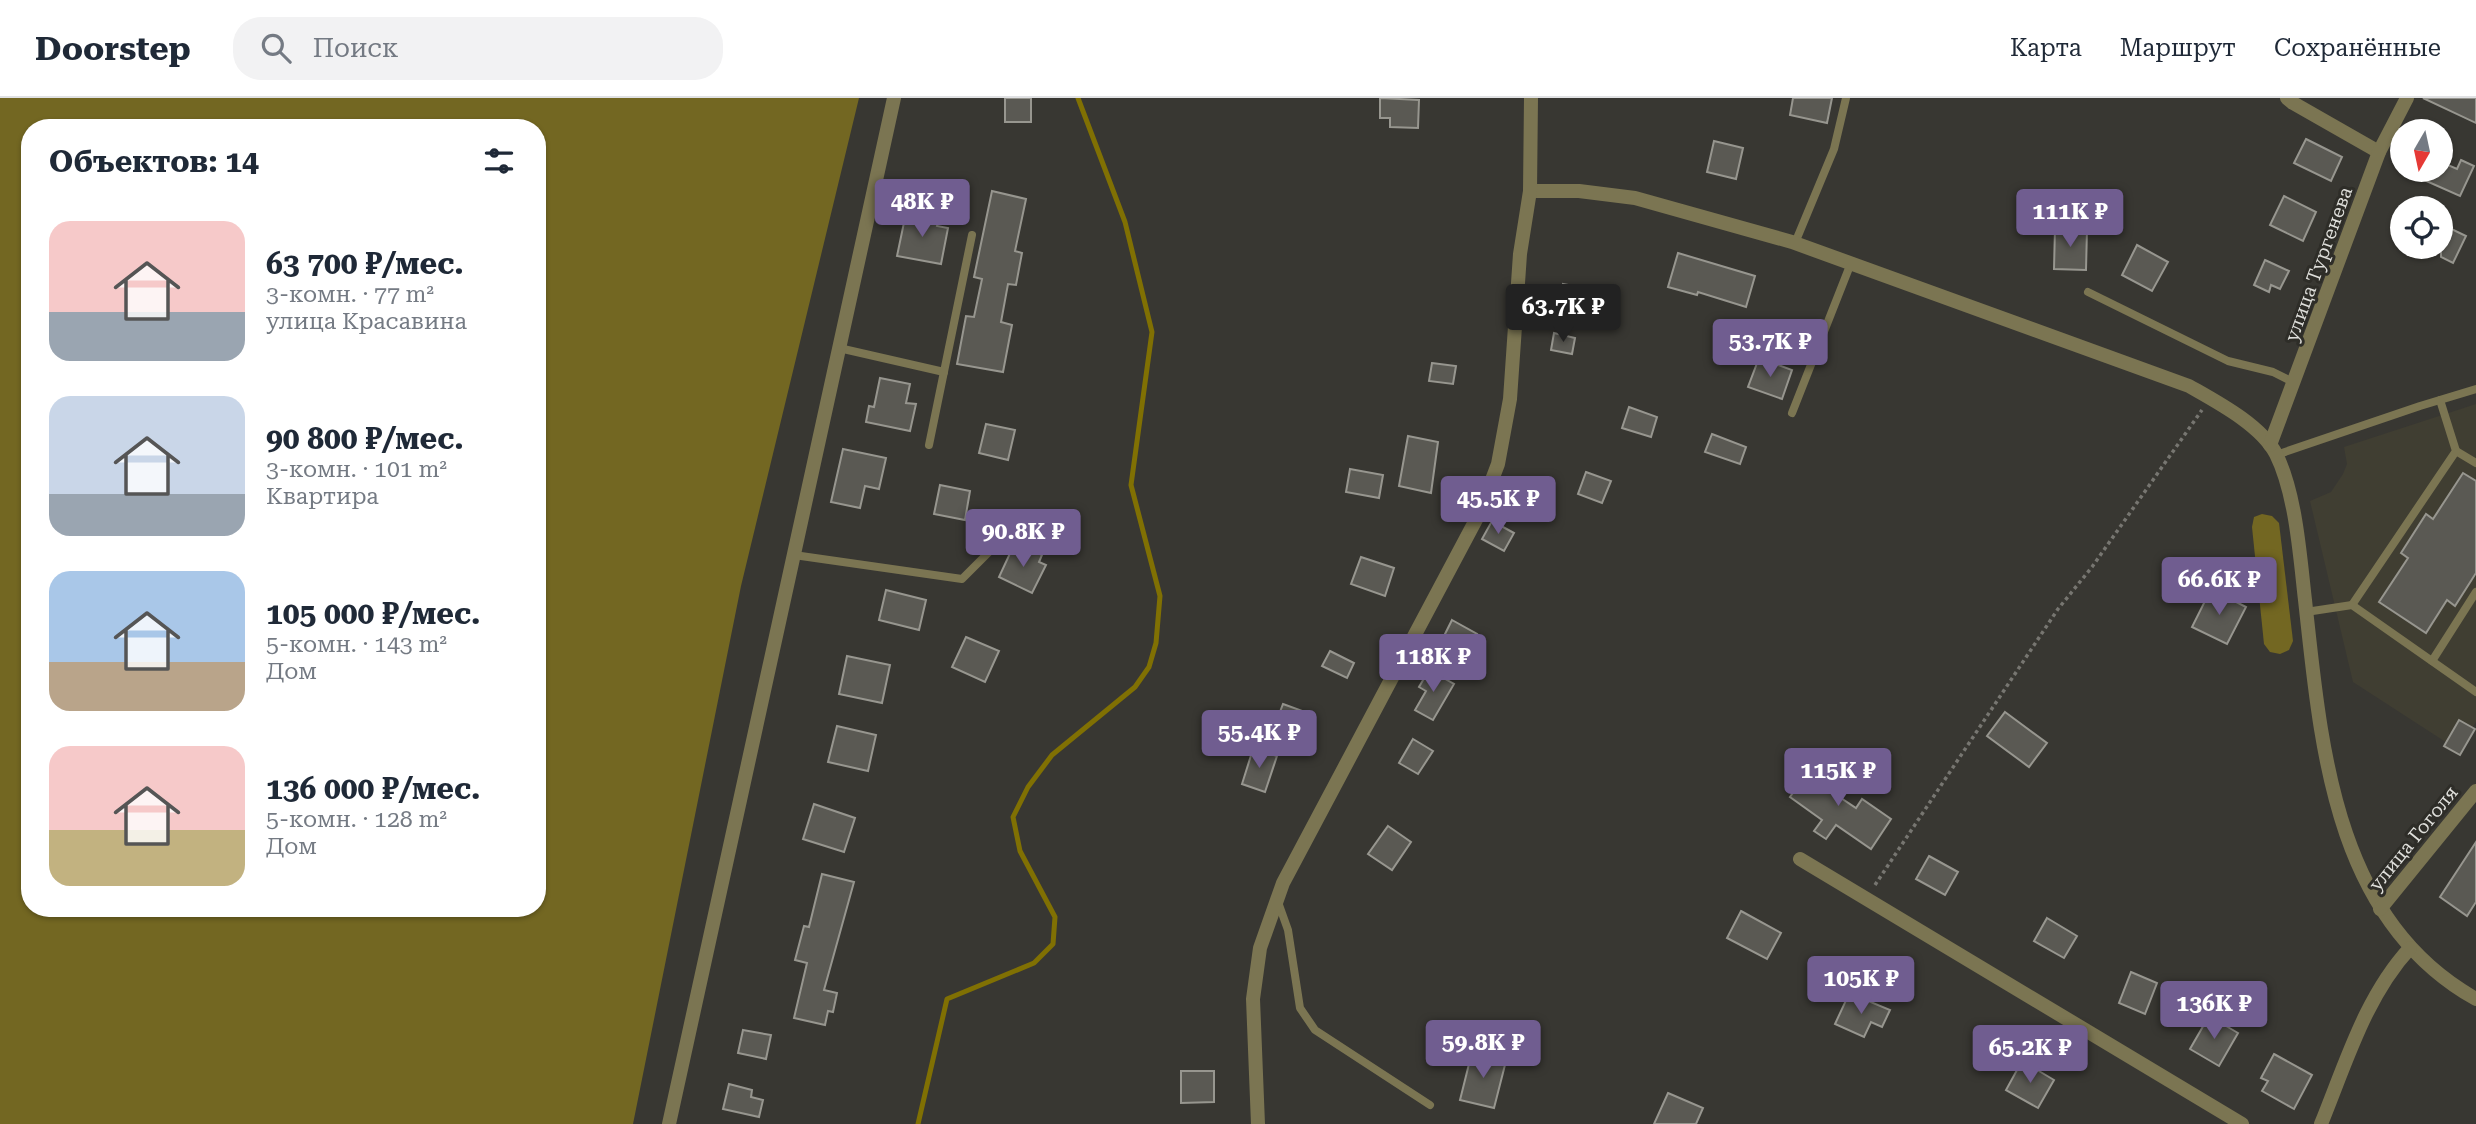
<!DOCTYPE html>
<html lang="ru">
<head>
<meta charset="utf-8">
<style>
	body { margin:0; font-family:"Roboto Serif",serif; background:#f2f2f3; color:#1f2937; height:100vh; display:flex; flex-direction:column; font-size:26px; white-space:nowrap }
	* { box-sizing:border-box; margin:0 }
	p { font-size:23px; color:#747a83 }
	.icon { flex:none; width:38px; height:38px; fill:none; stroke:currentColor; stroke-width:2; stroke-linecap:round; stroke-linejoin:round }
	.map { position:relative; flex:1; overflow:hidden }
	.side { position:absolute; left:21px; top:21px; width:525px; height:798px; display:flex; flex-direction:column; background:#fff; border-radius:28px; box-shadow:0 2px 5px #0004 }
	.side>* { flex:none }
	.needle { width:46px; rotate:189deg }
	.tools { position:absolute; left:2390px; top:21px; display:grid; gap:14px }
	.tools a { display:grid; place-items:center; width:63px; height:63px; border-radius:50%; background:#fff; box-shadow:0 2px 5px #0004; font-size:35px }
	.price { position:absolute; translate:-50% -60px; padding:0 16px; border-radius:7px; background:#705d90; color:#fff; font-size:23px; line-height:46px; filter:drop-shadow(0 2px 4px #0008) }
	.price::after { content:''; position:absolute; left:50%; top:42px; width:21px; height:16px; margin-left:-10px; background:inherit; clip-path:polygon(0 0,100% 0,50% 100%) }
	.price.active { background:#222; color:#fff }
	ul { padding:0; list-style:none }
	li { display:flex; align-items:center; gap:21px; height:175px; padding:0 28px }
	li span { display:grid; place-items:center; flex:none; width:196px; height:140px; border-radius:21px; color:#555 }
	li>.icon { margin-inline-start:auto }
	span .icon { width:84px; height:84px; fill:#fffc; stroke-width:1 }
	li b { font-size:30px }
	h2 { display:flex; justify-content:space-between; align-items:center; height:84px; padding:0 28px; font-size:30px }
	header { display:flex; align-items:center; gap:42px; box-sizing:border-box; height:98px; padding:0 35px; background:#fff; border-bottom:2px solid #e0e1e3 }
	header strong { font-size:33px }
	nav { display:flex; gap:38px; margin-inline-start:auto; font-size:24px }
	.search { width:490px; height:63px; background:#f2f2f3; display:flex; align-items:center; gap:18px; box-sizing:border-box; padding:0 24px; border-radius:28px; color:#747a83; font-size:26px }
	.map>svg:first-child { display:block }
</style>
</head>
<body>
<header>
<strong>Doorstep</strong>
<div class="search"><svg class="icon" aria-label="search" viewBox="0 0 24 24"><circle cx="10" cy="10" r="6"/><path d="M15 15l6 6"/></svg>Поиск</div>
<nav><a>Карта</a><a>Маршрут</a><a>Сохранённые</a></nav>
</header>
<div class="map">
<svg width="2476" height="1026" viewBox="0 0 2476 1026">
	<rect width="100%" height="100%" fill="#383732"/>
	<path fill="#403e32" d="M 2476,306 L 2476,624 L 2458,652 L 2353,584 L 2310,403 L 2331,394 L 2343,376 L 2347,366 L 2344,349 Z"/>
	<g fill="#736722" fill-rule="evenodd">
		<path d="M 0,0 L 859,0 L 741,488 L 633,1026 L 0,1026 ZM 30,30 L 537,30 L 537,810 L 30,810 Z"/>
		<path d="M 2262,416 L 2272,418 L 2279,425 L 2293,543 L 2289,552 L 2280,556 L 2270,554 L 2264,546 L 2252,429 L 2254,419 Z"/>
	</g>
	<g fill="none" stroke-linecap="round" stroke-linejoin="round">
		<path stroke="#807003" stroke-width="5" d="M 918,1026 L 947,901 L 1034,865 L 1053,846 L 1055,819 L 1020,753 L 1013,719 L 1028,689 L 1052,657 L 1135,589 L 1149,569 L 1156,545 L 1160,498 L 1131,387 L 1152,234 L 1125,124 L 1078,0"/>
	</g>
	<g fill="#5a5953" stroke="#97968f" stroke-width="2">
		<rect x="1005" y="0" width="26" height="24"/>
		<path d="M 1380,0 L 1419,2 L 1418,30 L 1390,29 L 1390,20 L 1380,20 Z"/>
		<path d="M 1793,0 L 1832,0 L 1827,25 L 1790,17 Z"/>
		<path d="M 2423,0 L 2476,0 L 2476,25 Z"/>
		<path d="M 2306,41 L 2342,59 L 2331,83 L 2294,65 Z"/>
		<path d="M 1714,43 L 1743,50 L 1736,81 L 1707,74 Z"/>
		<path d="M 2461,62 L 2474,68 L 2460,98 L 2424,82 L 2429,72 L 2441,72 L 2441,64 L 2457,71 Z"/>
		<path d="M 992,93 L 1026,101 L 1015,153 L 1022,155 L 1016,187 L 1008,186 L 1001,224 L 1012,227 L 1003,274 L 957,266 L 966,218 L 974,219 L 982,181 L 974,179 Z"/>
		<path d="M 2284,98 L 2316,114 L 2303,143 L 2270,127 Z"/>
		<path d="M 906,115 L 938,122 L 937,128 L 948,130 L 941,166 L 897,158 Z"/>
		<path d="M 2441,126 L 2466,138 L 2453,165 L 2441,159 Z"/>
		<path d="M 2055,130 L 2087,131 L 2086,172 L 2054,171 Z"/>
		<path d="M 2137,147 L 2168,164 L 2152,193 L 2122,177 Z"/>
		<path d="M 1678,155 L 1755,178 L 1746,209 L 1698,194 L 1697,197 L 1668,189 Z"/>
		<path d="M 2265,162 L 2289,173 L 2280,191 L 2271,187 L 2269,194 L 2254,187 Z"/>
		<path d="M 1563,186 L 1595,192 L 1592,211 L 1560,205 Z"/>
		<path d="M 1554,235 L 1575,240 L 1572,256 L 1551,252 Z"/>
		<path d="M 1759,260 L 1792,272 L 1782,301 L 1748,289 Z"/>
		<path d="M 1432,265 L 1456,268 L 1453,286 L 1429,283 Z"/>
		<path d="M 880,280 L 910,286 L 906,305 L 916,306 L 910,333 L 866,324 L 869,308 L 874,309 Z"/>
		<path d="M 1629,309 L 1657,319 L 1651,339 L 1622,330 Z"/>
		<path d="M 986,326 L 1015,332 L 1008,362 L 979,355 Z"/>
		<path d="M 1712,336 L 1746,349 L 1740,366 L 1705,354 Z"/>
		<path d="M 1408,338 L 1438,344 L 1431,395 L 1399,388 Z"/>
		<path d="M 843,351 L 886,360 L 879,391 L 865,388 L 860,410 L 831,404 Z"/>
		<path d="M 1350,371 L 1383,377 L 1379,400 L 1346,394 Z"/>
		<path d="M 1586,374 L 1611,383 L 1602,405 L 1578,396 Z"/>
		<path d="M 2463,375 L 2476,383 L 2476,475 L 2455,508 L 2447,502 L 2426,535 L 2379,504 L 2408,460 L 2401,455 L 2426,416 L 2433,421 Z"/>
		<path d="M 940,387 L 970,393 L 965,422 L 934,416 Z"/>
		<path d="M 1492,423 L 1514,435 L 1504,453 L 1482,441 Z"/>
		<path d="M 1025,449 L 1042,457 L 1039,464 L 1046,467 L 1032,495 L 999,479 L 1012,451 L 1022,456 Z"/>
		<path d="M 1361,459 L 1394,470 L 1385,498 L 1351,486 Z"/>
		<path d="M 2211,491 L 2246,509 L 2227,546 L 2192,529 Z"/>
		<path d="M 886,492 L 926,502 L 919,532 L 879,522 Z"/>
		<path d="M 1452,522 L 1477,536 L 1465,558 L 1450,550 L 1454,542 L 1444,538 Z"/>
		<path d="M 966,539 L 999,553 L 985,584 L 952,569 Z"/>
		<path d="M 1330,553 L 1354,565 L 1347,580 L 1322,568 Z"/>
		<path d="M 847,558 L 890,567 L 882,605 L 839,596 Z"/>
		<path d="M 1429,572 L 1454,586 L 1433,622 L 1415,612 L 1426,593 L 1419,589 Z"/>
		<path d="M 1283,606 L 1308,615 L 1301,636 L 1275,627 Z"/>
		<path d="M 2005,614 L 2047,645 L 2029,669 L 1987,638 Z"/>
		<path d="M 2459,622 L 2475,631 L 2460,657 L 2444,648 Z"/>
		<path d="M 837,628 L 876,637 L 868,673 L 828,664 Z"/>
		<path d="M 1413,641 L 1433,653 L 1418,676 L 1399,665 Z"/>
		<path d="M 1253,651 L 1277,658 L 1265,694 L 1242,686 Z"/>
		<path d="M 1816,662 L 1842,681 L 1832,694 L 1856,710 L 1862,701 L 1891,721 L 1871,751 L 1836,727 L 1826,741 L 1814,733 L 1822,722 L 1790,699 Z"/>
		<path d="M 814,706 L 855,720 L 844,754 L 803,741 Z"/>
		<path d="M 1388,728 L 1411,744 L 1392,772 L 1368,756 Z"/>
		<path d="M 2476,744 L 2476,804 L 2467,818 L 2440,799 Z"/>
		<path d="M 1929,758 L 1958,774 L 1945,797 L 1916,781 Z"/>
		<path d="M 822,776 L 854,784 L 824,892 L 837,895 L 833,914 L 828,913 L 825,927 L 794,920 L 807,865 L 795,862 L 804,828 L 809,829 Z"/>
		<path d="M 1741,813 L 1781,835 L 1767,861 L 1727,840 Z"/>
		<path d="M 2047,820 L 2077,838 L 2064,860 L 2034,843 Z"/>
		<path d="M 2131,874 L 2157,885 L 2145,916 L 2119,905 Z"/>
		<path d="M 1848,898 L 1864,906 L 1866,902 L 1890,912 L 1882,929 L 1871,924 L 1864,939 L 1835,926 Z"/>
		<path d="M 2209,918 L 2238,935 L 2219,968 L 2190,951 Z"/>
		<path d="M 743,932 L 771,937 L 766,961 L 738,955 Z"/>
		<path d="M 1472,954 L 1506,963 L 1494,1010 L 1460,1002 Z"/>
		<path d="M 2274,956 L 2312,977 L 2294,1011 L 2262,993 L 2268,983 L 2261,980 Z"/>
		<path d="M 2022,963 L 2054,982 L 2038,1010 L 2006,992 Z"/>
		<path d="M 1181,973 L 1214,973 L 1214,1004 L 1181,1005 Z"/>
		<path d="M 729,986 L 752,992 L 751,999 L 763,1002 L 759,1019 L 723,1011 Z"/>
		<path d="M 1668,995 L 1703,1010 L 1696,1026 L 1654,1026 Z"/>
	</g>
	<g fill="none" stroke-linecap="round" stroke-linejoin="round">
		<path stroke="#777671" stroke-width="3.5" stroke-dasharray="3.5 3.5" stroke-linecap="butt" d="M 1875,787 L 2058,511 L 2092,469 L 2202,312"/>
		<g stroke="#7b7552" stroke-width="8">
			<path d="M 1795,145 L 1834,51 L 1846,0"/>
			<path d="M 2088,194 L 2228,263 L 2273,274 L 2295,285"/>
			<path d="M 839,250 L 944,274"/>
			<path d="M 1792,315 L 1851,165"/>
			<path d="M 929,347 L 972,137"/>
			<path d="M 2456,353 L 2476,365"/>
			<path d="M 2276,357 L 2420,308 L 2476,291"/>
			<path d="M 794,457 L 962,481 L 1000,443"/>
			<path d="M 2352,507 L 2456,353 L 2440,302"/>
			<path d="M 2306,514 L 2352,507 L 2476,594"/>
			<path d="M 2432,563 L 2476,494"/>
			<path d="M 1278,804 L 1288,832 L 1300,910 L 1315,932 L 1430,1007"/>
		</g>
		<g stroke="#7b7552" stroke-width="14">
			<path d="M 2287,0 L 2293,5 L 2379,54"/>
			<path d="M 1530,93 L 1579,93 L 1635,100 L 1792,144 L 2189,288 C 2217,304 2261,327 2276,356 C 2296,396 2300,459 2305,502 C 2321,647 2333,821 2476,901"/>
			<path d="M 2270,347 L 2379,54 L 2407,0"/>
			<path d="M 1800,761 L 2242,1026"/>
			<path d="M 2380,811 L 2476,693"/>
			<path d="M 669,1026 L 894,0"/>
			<path d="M 1258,1026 L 1253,901 L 1260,850 L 1283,785 L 1479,416 L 1498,366 L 1510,301 L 1520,156 L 1530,93 L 1531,0"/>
			<path d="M 2321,1026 C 2346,965 2365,899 2410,850"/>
		</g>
	</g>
	<g text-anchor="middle" stroke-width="6" stroke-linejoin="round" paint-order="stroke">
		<g font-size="19" fill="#dededa" stroke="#2e2d28">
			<text transform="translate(2318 166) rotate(-70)" y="7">улица Тургенева</text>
			<text transform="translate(2413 740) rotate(-51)" y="7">улица Гоголя</text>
		</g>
	</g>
</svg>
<div class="tools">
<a><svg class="needle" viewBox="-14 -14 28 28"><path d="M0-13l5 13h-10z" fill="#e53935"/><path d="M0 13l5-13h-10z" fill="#747a83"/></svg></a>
<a><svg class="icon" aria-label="locate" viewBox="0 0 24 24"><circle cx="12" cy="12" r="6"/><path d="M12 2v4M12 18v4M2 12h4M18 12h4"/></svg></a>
</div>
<b class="price" style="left:922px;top:141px">48K ₽</b>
<b class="price" style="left:2070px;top:151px">111K ₽</b>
<b class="price active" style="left:1563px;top:246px">63.7K ₽</b>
<b class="price" style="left:1770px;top:281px">53.7K ₽</b>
<b class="price" style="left:1498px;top:438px">45.5K ₽</b>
<b class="price" style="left:1023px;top:471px">90.8K ₽</b>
<b class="price" style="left:2219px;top:519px">66.6K ₽</b>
<b class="price" style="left:1433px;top:596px">118K ₽</b>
<b class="price" style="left:1259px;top:672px">55.4K ₽</b>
<b class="price" style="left:1838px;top:710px">115K ₽</b>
<b class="price" style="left:1861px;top:918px">105K ₽</b>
<b class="price" style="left:2214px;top:943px">136K ₽</b>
<b class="price" style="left:1483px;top:982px">59.8K ₽</b>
<b class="price" style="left:2030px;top:987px">65.2K ₽</b>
<section class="side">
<h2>Объектов: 14<svg class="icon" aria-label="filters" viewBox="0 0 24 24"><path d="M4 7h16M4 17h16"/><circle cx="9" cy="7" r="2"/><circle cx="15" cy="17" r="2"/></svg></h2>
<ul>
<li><span style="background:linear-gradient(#f6c9c9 65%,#9aa5b1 0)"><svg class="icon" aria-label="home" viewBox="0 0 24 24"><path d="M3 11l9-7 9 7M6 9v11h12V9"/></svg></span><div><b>63 700 ₽/мес.</b><p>3-комн. · 77 m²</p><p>улица Красавина</p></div></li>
<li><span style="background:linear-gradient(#c9d6e8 70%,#9aa5b1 0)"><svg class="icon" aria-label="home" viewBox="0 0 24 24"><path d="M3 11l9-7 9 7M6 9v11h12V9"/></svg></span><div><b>90 800 ₽/мес.</b><p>3-комн. · 101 m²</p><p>Квартира</p></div></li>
<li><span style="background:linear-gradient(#a9c7e8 65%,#b9a48a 0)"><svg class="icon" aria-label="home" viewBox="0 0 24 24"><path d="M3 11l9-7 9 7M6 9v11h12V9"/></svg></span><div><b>105 000 ₽/мес.</b><p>5-комн. · 143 m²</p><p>Дом</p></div></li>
<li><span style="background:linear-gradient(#f6c9c9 60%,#c2b280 0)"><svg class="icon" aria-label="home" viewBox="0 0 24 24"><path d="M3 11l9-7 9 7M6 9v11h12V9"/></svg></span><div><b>136 000 ₽/мес.</b><p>5-комн. · 128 m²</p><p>Дом</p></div></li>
</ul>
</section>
</div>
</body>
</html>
